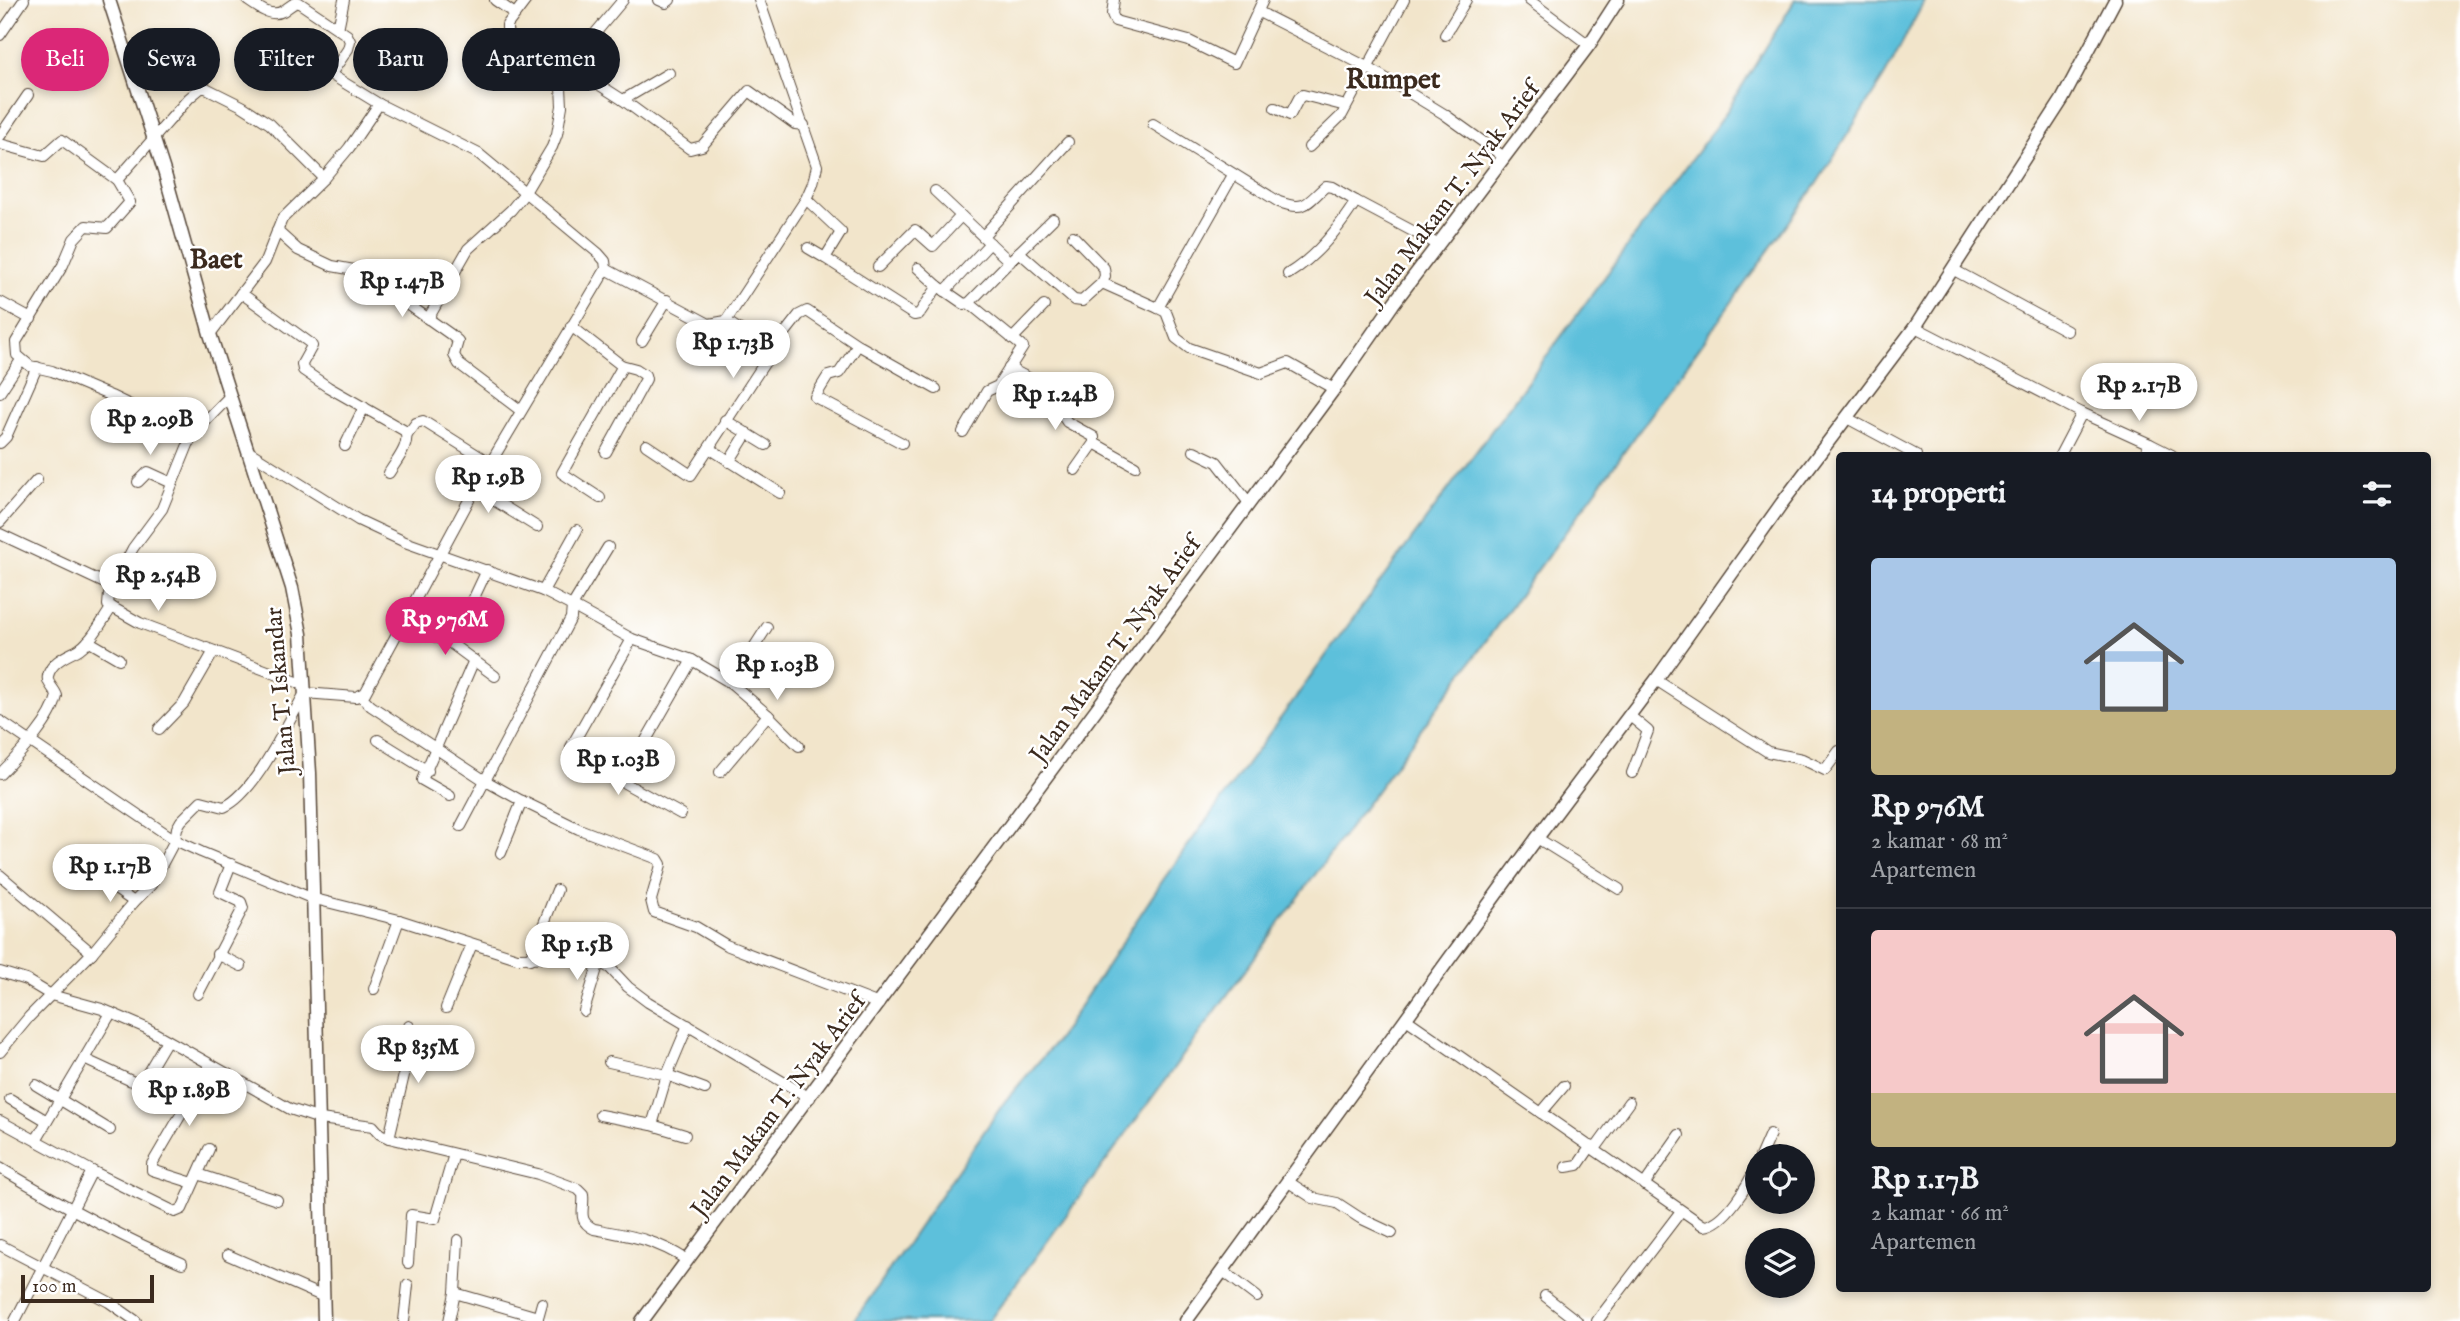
<!DOCTYPE html>
<html lang="id">
<head>
<meta charset="utf-8">
<style>
	body { margin:0; font-family:"IM FELL English",serif; background:#20242c; color:#f1f3f6; height:100vh; display:flex; flex-direction:column; font-size:26px; white-space:nowrap }
	* { box-sizing:border-box; margin:0 }
	p { font-size:23px; color:#9ea1a6 }
	.icon { flex:none; width:38px; height:38px; fill:none; stroke:currentColor; stroke-width:2; stroke-linecap:round; stroke-linejoin:round }
	.map { position:relative; flex:1; overflow:hidden }
	.details { position:absolute; left:1836px; top:452px; width:595px; height:840px; display:flex; flex-direction:column; background:#171b24; border-radius:7px; box-shadow:0 4px 10px #0003 }
	.details>* { flex:none }
	.banner { position:absolute; left:21px; top:28px; width:665px; height:63px; display:flex; gap:14px }
	.tools { position:absolute; left:1745px; top:1144px; display:grid; gap:14px }
	.tools a { display:grid; place-items:center; width:70px; height:70px; border-radius:50%; background:#171b24; box-shadow:0 4px 10px #0003; font-size:35px }
	.scale { position:absolute; left:21px; bottom:18px; width:133px; box-sizing:border-box; padding-left:7px; border:4px solid #3b2a1e; border-top:0; font-size:19px; line-height:24px; white-space:nowrap; color:#3b2a1e; -webkit-text-stroke:5px #fff; paint-order:stroke }
	.price { position:absolute; translate:-50% -60px; padding:0 16px; border-radius:24px; background:#fff; color:#222; font-size:23px; line-height:46px; filter:drop-shadow(0 2px 4px #0008) }
	.price::after { content:''; position:absolute; left:50%; top:42px; width:21px; height:16px; margin-left:-10px; background:inherit; clip-path:polygon(0 0,100% 0,50% 100%) }
	.price.selected { background:#db2777; color:#fff }
	ul { padding:0; list-style:none }
	li { display:grid; align-content:center; gap:14px; height:371px; padding:0 35px }
	li+li { border-top:2px solid #363941 }
	li span { display:grid; place-items:center; height:217px; border-radius:7px; color:#555 }
	li>.icon { margin-inline-start:auto }
	span .icon { width:126px; height:126px; fill:#fffc; stroke-width:1 }
	li b { font-size:30px }
	h2 { display:flex; justify-content:space-between; align-items:center; height:84px; padding:0 35px; font-size:30px }
	.pill { padding:0 24px; border-radius:32px; background:#171b24; box-shadow:0 4px 10px #0003; font-size:24px; line-height:63px }
	.pill.selected { background:#db2777; color:#fff }
	.map>svg:first-child { display:block }
</style>
</head>
<body>
<div class="map">
<svg width="2460" height="1321" viewBox="0 0 2460 1321">
	<rect width="100%" height="100%" fill="#fff"/>
	<filter id="ink" filterUnits="userSpaceOnUse"><feTurbulence type="fractalNoise" baseFrequency=".0143" numOctaves="2"/><feDisplacementMap in="SourceGraphic" scale="14" xChannelSelector="R" yChannelSelector="G"/><feConvolveMatrix kernelMatrix="1 2 1 2 8 2 1 2 1" color-interpolation-filters="sRGB"/></filter>
	<filter id="wash" filterUnits="userSpaceOnUse"><feTurbulence type="fractalNoise" baseFrequency=".00686" numOctaves="4" result="noise"/><feDisplacementMap in="SourceGraphic" scale="28" xChannelSelector="R" yChannelSelector="G"/><feGaussianBlur stdDeviation="1.57" result="paint"/><feColorMatrix in="noise" values="0 0 0 0 0 0 0 0 0 0 0 0 0 0 0 0 0 1.4 0 .05"/><feComposite in="paint" operator="in"/></filter>
	<g filter="url(#wash)">
		<rect width="100%" height="100%" fill="#f2e5cb"/>
		<path fill="#5dc0db" stroke="#4c757c" stroke-width="2" d="M 1795,0 L 1925,0 L 1885,75 L 1817,183 L 1648,419 L 989,1321 L 854,1321 L 1005,1101 L 1059,1038 L 1163,880 L 1338,639 L 1725,114 Z"/>
	</g>
	<g filter="url(#ink)">
		<g fill="none" stroke-linecap="round" stroke-linejoin="round">
			<g stroke="#564638" stroke-width="12">
				<g id="minor">
					<path d="M 247,0 C 257,7 271,18 283,11 C 289,7 291,4 298,2 L 347,35 L 350,41 L 348,49 L 331,74"/>
					<path d="M 495,0 L 515,14"/>
					<path d="M 526,0 L 507,25 C 506,59 535,72 561,87"/>
					<path d="M 659,0 L 666,3 L 670,0"/>
					<path d="M 1114,0 L 1112,14 L 1115,21 L 1189,41 L 1234,63 L 1263,0"/>
					<path d="M 1529,0 L 1589,45"/>
					<path d="M 1259,12 L 1367,67 L 1444,114 L 1504,157"/>
					<path d="M 338,29 L 344,0"/>
					<path d="M 0,35 L 24,0"/>
					<path d="M 1445,35 L 1466,0"/>
					<path d="M 573,68 L 623,100 L 690,149 L 702,146 L 749,91 L 795,124 L 804,125"/>
					<path d="M 623,100 L 669,73"/>
					<path d="M 1275,108 L 1290,115 L 1299,98 L 1303,95 L 1346,106"/>
					<path d="M 1153,124 L 1279,202 C 1307,212 1307,202 1326,186 L 1332,187 L 1356,201"/>
					<path d="M 0,136 L 28,95"/>
					<path d="M 0,144 L 44,156 L 62,140 L 117,180 L 130,202 L 107,228 L 86,226 L 74,239 L 63,265 L 16,342 L 17,355 L 30,366 L 52,371 L 111,396 L 192,435 L 162,509 L 133,548 L 109,594 L 108,605 L 140,623 L 305,685"/>
					<path d="M 1309,147 L 1342,115 L 1404,0"/>
					<path d="M 1233,175 L 1158,308 L 1166,312 L 1176,338 L 1189,348 L 1261,373 L 1288,363 L 1334,389"/>
					<path d="M 117,180 L 189,98 L 201,88 L 206,88 L 242,106 L 270,124 L 324,178"/>
					<path d="M 935,191 L 1010,262"/>
					<path d="M 806,199 L 841,232 L 825,258 L 914,315 L 919,314 L 938,286 L 964,304 L 969,303 L 1019,252 L 1074,300 L 1082,301 L 1102,283 L 1158,308"/>
					<path d="M 277,231 L 298,250 L 332,266 L 354,270 L 389,291 L 450,334 L 458,341 L 454,355 L 459,364 L 520,410"/>
					<path d="M 983,236 L 1068,142"/>
					<path d="M 1073,236 L 1104,268 L 1105,276 L 1102,283"/>
					<path d="M 808,248 L 825,258"/>
					<path d="M 1019,252 L 1053,219"/>
					<path d="M 878,267 L 915,230 L 933,246 L 961,216"/>
					<path d="M 918,268 L 938,286"/>
					<path d="M 606,269 L 709,324 L 726,321 L 806,199 L 813,183 L 817,166 L 759,0"/>
					<path d="M 1954,270 L 2067,331"/>
					<path d="M 1288,274 C 1316,257 1339,228 1356,201 L 1437,244"/>
					<path d="M 945,291 L 990,243"/>
					<path d="M 241,293 L 310,343 L 312,346 L 302,364 L 303,370 L 328,387 L 405,431 C 411,445 396,461 389,473"/>
					<path d="M 0,302 L 31,319"/>
					<path d="M 428,319 L 468,249 L 511,210 L 524,194 L 552,147 L 557,134 L 562,106 L 561,87 L 573,68 L 572,61 L 623,0"/>
					<path d="M 571,326 L 621,365 L 621,369 L 562,473 L 600,498"/>
					<path d="M 1915,327 L 2082,413 L 2060,455"/>
					<path d="M 210,334 L 265,262 L 282,219 L 324,178 L 349,148 L 379,104"/>
					<path d="M 1012,339 L 1044,306"/>
					<path d="M 642,341 L 667,300"/>
					<path d="M 858,345 L 839,373 L 828,376 L 815,397 L 902,443"/>
					<path d="M 770,352 L 799,315 L 807,311 L 858,345 L 936,389"/>
					<path d="M 1009,368 L 1069,399 L 1061,413 L 1067,422 L 1094,437 L 1094,443 L 1075,470"/>
					<path d="M 0,392 L 21,360"/>
					<path d="M 2082,413 L 2150,444 L 2144,455"/>
					<path d="M 1847,418 L 1916,455"/>
					<path d="M 725,420 L 766,445"/>
					<path d="M 963,432 L 987,391 L 998,386 L 1023,347 L 969,303"/>
					<path d="M 192,435 L 230,396"/>
					<path d="M 407,435 L 416,423 L 423,421 L 490,463"/>
					<path d="M 0,443 L 6,437 L 37,367"/>
					<path d="M 1094,443 L 1135,466"/>
					<path d="M 2150,444 L 2172,455"/>
					<path d="M 646,445 L 691,475 L 769,356 L 770,352 L 764,345 L 726,321"/>
					<path d="M 345,446 L 364,407"/>
					<path d="M 709,448 L 780,493"/>
					<path d="M 248,451 L 358,520 L 405,542 L 543,591 L 572,606 L 571,618 L 461,826"/>
					<path d="M 1194,451 L 1217,462 L 1249,503"/>
					<path d="M 606,452 L 646,379 L 645,375 L 636,369 L 621,365"/>
					<path d="M 729,462 L 747,433"/>
					<path d="M 455,476 L 537,527"/>
					<path d="M 138,482 L 148,472 L 172,483"/>
					<path d="M 0,522 L 37,480"/>
					<path d="M 0,534 L 113,587"/>
					<path d="M 608,547 L 572,606 L 632,639 L 692,660 L 731,683 L 767,627"/>
					<path d="M 543,591 L 577,530"/>
					<path d="M 464,619 L 487,570"/>
					<path d="M 403,624 L 449,642 L 495,676"/>
					<path d="M 88,641 L 119,659"/>
					<path d="M 1656,680 L 1768,752 L 1802,759 L 1825,770 L 1839,751"/>
					<path d="M 731,683 L 768,715 L 799,746"/>
					<path d="M 361,696 L 371,706 L 484,780 L 520,800 L 579,829 L 658,859 L 661,864 L 660,869 L 651,900 L 654,912 L 696,927 L 726,945 L 879,1004"/>
					<path d="M 1630,716 L 1648,731 L 1632,773"/>
					<path d="M 0,721 L 175,840 L 201,852 L 311,898 L 399,920 L 517,958 L 580,957 L 599,962 L 610,968 L 628,987 L 648,1002 L 810,1098"/>
					<path d="M 159,729 L 184,703 L 214,651"/>
					<path d="M 378,740 L 428,771"/>
					<path d="M 571,747 L 632,639"/>
					<path d="M 570,753 L 681,814"/>
					<path d="M 720,772 L 768,715"/>
					<path d="M 0,774 C 19,754 51,723 57,696 C 55,689 46,683 48,676 C 51,662 66,656 76,651 C 91,643 102,621 112,607"/>
					<path d="M 622,782 L 692,660"/>
					<path d="M 450,796 L 422,780 L 474,660"/>
					<path d="M 1537,838 L 1619,889"/>
					<path d="M 501,853 L 522,801"/>
					<path d="M 0,875 L 92,953"/>
					<path d="M 104,881 L 134,902"/>
					<path d="M 217,954 L 241,966"/>
					<path d="M 530,959 L 557,890"/>
					<path d="M 0,972 L 26,980 L 51,995 L 102,1009 L 146,1028 L 290,1109 L 320,1119 L 373,1126 L 380,1134 L 389,1138 L 538,1174 L 578,1189 L 583,1194 C 585,1210 576,1220 594,1229 C 632,1236 654,1239 687,1260"/>
					<path d="M 374,989 L 399,920"/>
					<path d="M 198,994 L 243,908 L 241,902 L 220,892 L 231,864"/>
					<path d="M 446,1008 L 472,944"/>
					<path d="M 584,1011 L 599,962"/>
					<path d="M 1406,1019 L 1704,1226 C 1726,1224 1749,1183 1757,1165"/>
					<path d="M 0,1052 L 29,1017 L 92,953 L 134,902 L 151,885 L 175,840 L 177,828 L 181,821 L 201,801 L 224,807 C 255,794 288,722 305,693 L 356,697 L 365,693 L 475,489 L 606,269 L 605,261 L 598,253 L 479,154 L 379,104 L 302,57"/>
					<path d="M 84,1059 L 111,1013"/>
					<path d="M 609,1062 L 667,1075 L 705,1089"/>
					<path d="M 36,1085 L 110,1130"/>
					<path d="M 10,1099 L 47,1121"/>
					<path d="M 1541,1113 L 1564,1086"/>
					<path d="M 600,1115 L 652,1125 L 685,1135"/>
					<path d="M 0,1121 L 92,1171"/>
					<path d="M 652,1125 L 667,1075 L 688,1025"/>
					<path d="M 389,1138 L 404,1075 L 400,1065 L 409,1026"/>
					<path d="M 36,1140 L 84,1059 L 138,1084 L 144,1079 L 167,1040"/>
					<path d="M 1595,1149 L 1629,1102"/>
					<path d="M 1760,1157 L 1770,1134"/>
					<path d="M 1566,1167 L 1578,1165 L 1591,1146"/>
					<path d="M 0,1168 C 59,1203 118,1236 182,1263"/>
					<path d="M 198,1174 L 277,1200"/>
					<path d="M 1287,1181 L 1313,1198 L 1337,1203 L 1360,1218 L 1392,1233"/>
					<path d="M 193,1183 L 152,1170 L 152,1164 L 210,1065"/>
					<path d="M 1644,1185 L 1679,1135"/>
					<path d="M 0,1245 L 109,1302 L 136,1321"/>
					<path d="M 228,1255 L 324,1297"/>
					<path d="M 408,1263 L 411,1215 L 435,1219 L 454,1154"/>
					<path d="M 1223,1271 L 1257,1297"/>
					<path d="M 455,1293 L 458,1240"/>
					<path d="M 1545,1296 L 1577,1321"/>
					<path d="M 15,1321 L 92,1171 L 175,1212 L 182,1209 L 209,1149"/>
					<path d="M 404,1321 L 408,1285"/>
					<path d="M 449,1321 L 455,1293 L 538,1317"/>
					<path d="M 537,1321 L 542,1303"/>
					<path d="M 1597,1321 L 1681,1211"/>
				</g>
			</g>
			<g stroke="#564638" stroke-width="15">
				<g id="tertiary">
					<path d="M 109,0 L 165,174 L 210,334 L 292,588 L 301,634 L 310,773 L 324,1321"/>
					<path d="M 642,1321 L 1334,389 L 1393,304 L 1589,45 L 1618,0"/>
					<path d="M 1186,1321 L 1537,838 L 1656,680 L 1782,503 L 1915,327 L 2062,100 L 2115,0"/>
				</g>
			</g>
			<use href="#minor" stroke="#fff" stroke-width="10"/>
			<use href="#tertiary" stroke="#fff" stroke-width="12"/>
		</g>
	</g>
	<g text-anchor="middle" stroke-width="5" stroke-linejoin="round" paint-order="stroke">
		<g font-size="24" fill="#3b2a1e" stroke="#fff">
			<text transform="translate(1452 193) rotate(-53)" y="8">Jalan Makam T. Nyak Arief</text>
			<text transform="translate(1115 649) rotate(-54)" y="8">Jalan Makam T. Nyak Arief</text>
			<text transform="translate(280 691) rotate(-95)" y="8">Jalan T. Iskandar</text>
			<text transform="translate(778 1105) rotate(-53)" y="8">Jalan Makam T. Nyak Arief</text>
		</g>
		<g font-size="28" font-weight="bold" fill="#3b2a1e" stroke="#fff">
			<text x="1393" y="88">Rumpet</text>
			<text x="216" y="268">Baet</text>
		</g>
	</g>
</svg>
<div class="tools">
<a><svg class="icon" aria-label="locate" viewBox="0 0 24 24"><circle cx="12" cy="12" r="6"/><path d="M12 2v4M12 18v4M2 12h4M18 12h4"/></svg></a>
<a><svg class="icon" aria-label="layers" viewBox="0 0 24 24"><path d="M12 4l9 5-9 5-9-5zM3 14l9 5 9-5"/></svg></a>
</div>
<div class="scale">100 m</div>
<b class="price" style="left:402px;top:319px">Rp 1.47B</b>
<b class="price" style="left:733px;top:380px">Rp 1.73B</b>
<b class="price" style="left:2139px;top:423px">Rp 2.17B</b>
<b class="price" style="left:1055px;top:432px">Rp 1.24B</b>
<b class="price" style="left:150px;top:457px">Rp 2.09B</b>
<b class="price" style="left:488px;top:515px">Rp 1.9B</b>
<b class="price" style="left:158px;top:613px">Rp 2.54B</b>
<b class="price selected" style="left:445px;top:657px">Rp 976M</b>
<b class="price" style="left:777px;top:702px">Rp 1.03B</b>
<b class="price" style="left:618px;top:797px">Rp 1.03B</b>
<b class="price" style="left:110px;top:904px">Rp 1.17B</b>
<b class="price" style="left:577px;top:982px">Rp 1.5B</b>
<b class="price" style="left:418px;top:1085px">Rp 835M</b>
<b class="price" style="left:189px;top:1128px">Rp 1.89B</b>
<div class="banner">
<a class="pill selected">Beli</a>
<a class="pill">Sewa</a>
<a class="pill">Filter</a>
<a class="pill">Baru</a>
<a class="pill">Apartemen</a>
</div>
<section class="details">
<h2>14 properti<svg class="icon" aria-label="filters" viewBox="0 0 24 24"><path d="M4 7h16M4 17h16"/><circle cx="9" cy="7" r="2"/><circle cx="15" cy="17" r="2"/></svg></h2>
<ul>
<li><span style="background:linear-gradient(#a9c7e8 70%,#c2b280 0)"><svg class="icon" aria-label="home" viewBox="0 0 24 24"><path d="M3 11l9-7 9 7M6 9v11h12V9"/></svg></span><div><b>Rp 976M</b><p>2 kamar · 68 m²</p><p>Apartemen</p></div></li>
<li><span style="background:linear-gradient(#f6c9c9 75%,#c2b280 0)"><svg class="icon" aria-label="home" viewBox="0 0 24 24"><path d="M3 11l9-7 9 7M6 9v11h12V9"/></svg></span><div><b>Rp 1.17B</b><p>2 kamar · 66 m²</p><p>Apartemen</p></div></li>
</ul>
</section>
</div>
</body>
</html>
